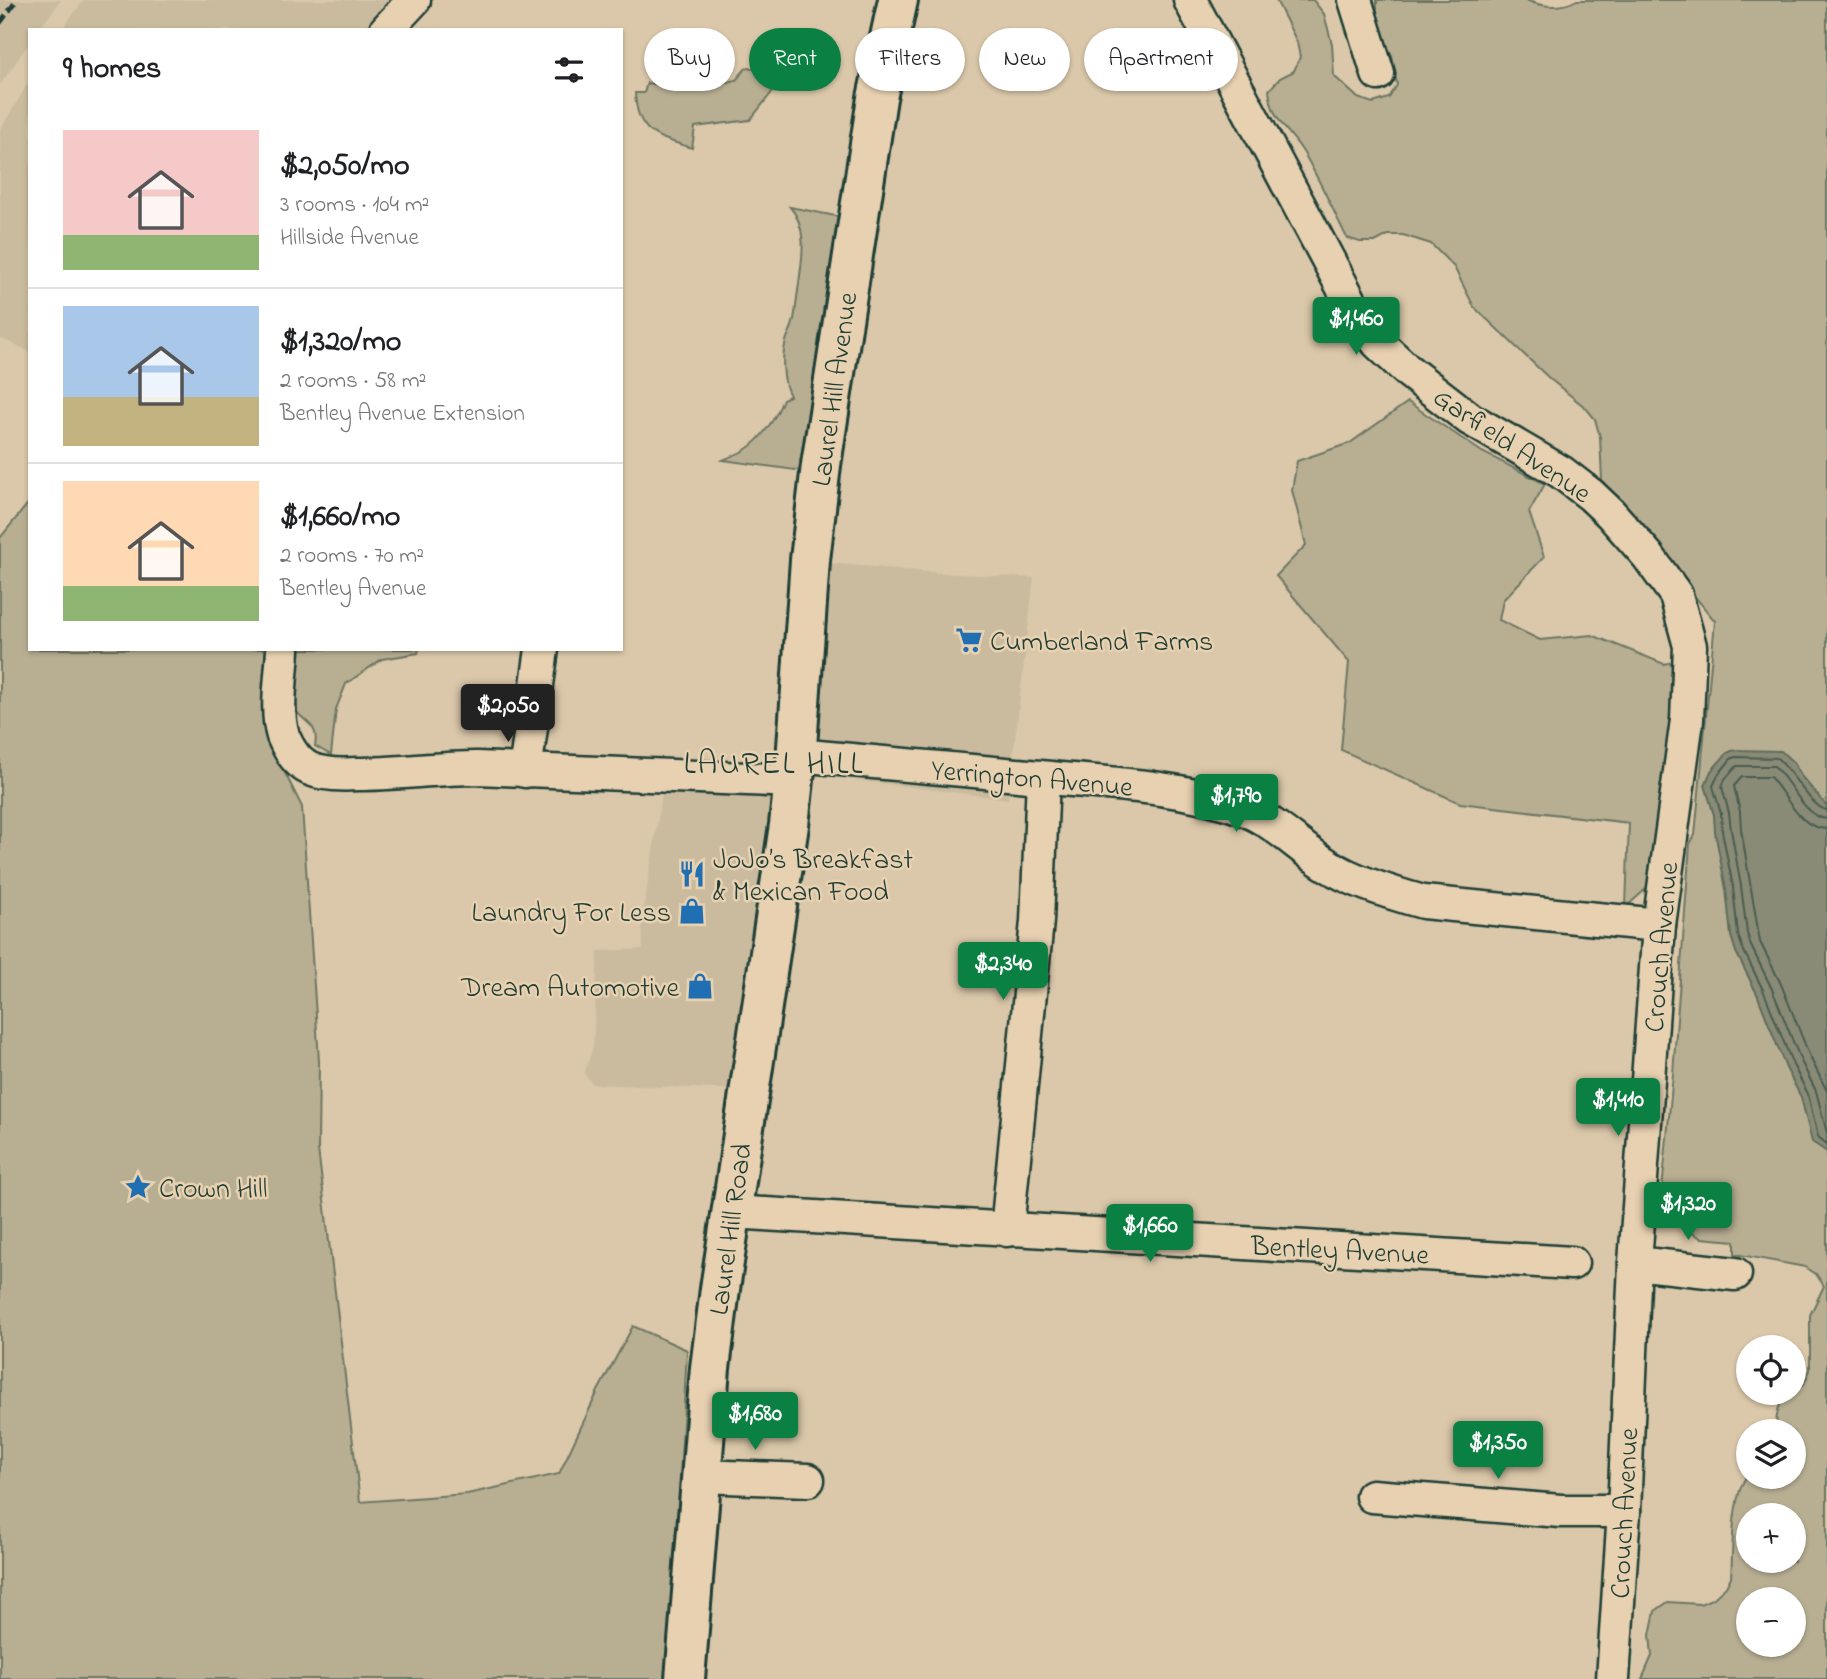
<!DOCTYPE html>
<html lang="en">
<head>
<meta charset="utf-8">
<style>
	body { margin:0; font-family:"Indie Flower",sans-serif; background:#f2f2f2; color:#202124; height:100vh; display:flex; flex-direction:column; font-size:26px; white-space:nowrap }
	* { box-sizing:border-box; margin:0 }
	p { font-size:23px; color:#757577 }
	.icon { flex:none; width:38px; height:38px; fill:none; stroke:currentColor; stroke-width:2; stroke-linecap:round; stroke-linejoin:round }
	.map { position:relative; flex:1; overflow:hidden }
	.drawer { position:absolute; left:28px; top:28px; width:595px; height:623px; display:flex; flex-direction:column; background:#fff; border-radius:0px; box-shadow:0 2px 5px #0004 }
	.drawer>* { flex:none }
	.hud { position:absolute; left:644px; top:28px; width:665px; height:63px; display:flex; gap:14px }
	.controls { position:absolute; left:1736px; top:1335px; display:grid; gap:14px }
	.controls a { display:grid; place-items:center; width:70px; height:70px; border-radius:50%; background:#fff; box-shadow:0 2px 5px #0004; font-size:35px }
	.price { position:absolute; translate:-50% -60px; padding:0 16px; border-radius:7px; background:#0b8043; color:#fff; font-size:23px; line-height:46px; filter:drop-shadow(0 2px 4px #0008) }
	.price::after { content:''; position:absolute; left:50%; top:42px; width:21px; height:16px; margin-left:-10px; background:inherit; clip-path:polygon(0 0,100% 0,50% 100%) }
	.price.current { background:#222; color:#fff }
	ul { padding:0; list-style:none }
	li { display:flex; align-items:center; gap:21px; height:175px; padding:0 35px }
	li+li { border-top:2px solid #e0e0e0 }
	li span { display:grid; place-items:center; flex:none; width:196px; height:140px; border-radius:0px; color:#555 }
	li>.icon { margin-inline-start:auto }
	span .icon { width:84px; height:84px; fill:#fffc; stroke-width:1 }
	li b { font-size:30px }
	h2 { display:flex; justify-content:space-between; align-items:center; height:84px; padding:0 35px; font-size:30px }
	.tag { padding:0 24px; border-radius:32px; background:#fff; box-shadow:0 2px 5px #0004; font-size:24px; line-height:63px }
	.tag.current { background:#0b8043; color:#fff }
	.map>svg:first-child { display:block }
</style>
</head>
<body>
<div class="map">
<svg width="1827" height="1679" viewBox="0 0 1827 1679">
	<rect width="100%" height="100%" fill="#dbc8aa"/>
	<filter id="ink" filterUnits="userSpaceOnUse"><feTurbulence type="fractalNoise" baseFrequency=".0143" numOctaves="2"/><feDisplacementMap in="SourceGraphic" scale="14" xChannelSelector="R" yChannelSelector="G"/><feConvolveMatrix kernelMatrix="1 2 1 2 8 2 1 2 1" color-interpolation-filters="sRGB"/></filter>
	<g filter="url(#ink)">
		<g fill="#cabb9f">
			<path d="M 0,0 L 61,0 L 39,30 L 30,30 L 30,42 L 0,85 Z"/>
			<path d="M 84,0 L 396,0 L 365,30 L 61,30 Z"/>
			<path d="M 30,80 L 30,352 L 0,338 L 0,130 Z"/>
			<path d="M 828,563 L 941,573 L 1034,578 L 1008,799 L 813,775 Z"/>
			<path d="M 663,787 L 778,796 L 738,1090 L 593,1084 L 584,1074 L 593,1047 L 598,951 L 643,949 L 642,920 Z"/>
		</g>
		<g fill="#b8af93" stroke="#6c7664" stroke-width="2" fill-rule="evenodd">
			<path d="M 1276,0 L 1313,0 L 1324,14 L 1332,44 L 1334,76 L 1358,98 L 1373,103 L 1389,98 L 1397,85 L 1392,55 L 1377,29 L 1377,0 L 1526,0 C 1542,7 1561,9 1577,0 L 1827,0 L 1827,1679 L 1642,1679 L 1652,1656 L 1650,1635 L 1655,1611 L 1668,1602 L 1700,1604 L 1714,1598 L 1726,1587 L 1731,1577 C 1733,1549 1731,1496 1748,1474 L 1748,1477 L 1794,1477 L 1794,1432 L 1776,1431 C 1776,1415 1777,1399 1794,1393 L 1794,1391 L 1804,1384 L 1810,1370 L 1810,1315 L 1824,1286 L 1816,1274 L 1805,1267 L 1735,1254 L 1735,1241 L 1701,1238 L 1675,1223 L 1666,1211 L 1667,1201 L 1661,1201 L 1673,1074 L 1690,844 L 1695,835 L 1715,621 L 1615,499 L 1602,480 L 1600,437 L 1595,419 L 1586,408 L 1550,379 L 1474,307 L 1454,267 L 1431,244 L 1403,235 L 1388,235 L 1375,242 L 1360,242 L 1347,238 C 1333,210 1320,181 1305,155 C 1290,129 1272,123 1269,90 L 1280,78 L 1294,71 L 1300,57 L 1297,42 ZM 1748,1516 L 1794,1516 L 1794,1561 L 1748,1561 ZM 1748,1600 L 1794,1600 L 1794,1645 L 1748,1645 Z"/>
			<path d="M 793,66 L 750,120 L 695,127 L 692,148 C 658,137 637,135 635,93 L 644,93 L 647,83 L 658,85 L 662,78 L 711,86 L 736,80 L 746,68 Z"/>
			<path d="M 790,207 L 846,218 L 802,471 L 723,460 C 730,457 738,454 745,450 C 762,439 776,418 783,399 L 790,396 C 782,381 781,355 787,338 C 789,333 792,328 793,323 C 796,313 796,302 798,291 C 801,264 810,229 790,207 Z"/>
			<path d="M 1408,402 L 1482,452 L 1545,484 L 1529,512 L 1544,557 L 1503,600 L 1499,620 L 1540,640 L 1592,635 L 1664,664 L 1677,661 L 1661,812 L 1647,888 L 1626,907 L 1629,823 L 1460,803 L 1341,750 L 1349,662 L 1276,576 L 1306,545 L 1292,490 L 1297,461 L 1350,443 Z"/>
			<path d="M 30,501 L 30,649 L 274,649 L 264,731 L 302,807 L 319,1061 L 318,1149 L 360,1502 L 467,1494 L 559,1474 L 598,1391 L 633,1326 L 687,1350 L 669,1679 L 0,1679 L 0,538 Z"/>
			<path d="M 291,649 L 419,649 L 418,653 L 382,659 L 346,684 L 336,709 L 331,755 L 315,746 C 320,722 301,723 292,705 C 288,697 291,661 291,649 Z"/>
		</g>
		<path fill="#898b77" stroke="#5f6c5c" stroke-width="2" d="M 1734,750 L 1781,751 L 1794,763 L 1801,776 L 1827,806 L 1827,1152 L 1812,1142 L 1801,1097 L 1786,1068 L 1757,994 L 1736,952 L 1731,936 L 1726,889 L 1715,832 L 1714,815 L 1705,785 L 1711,771 L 1727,753 Z"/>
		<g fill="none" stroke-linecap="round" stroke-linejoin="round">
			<g stroke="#495c4f" stroke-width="2">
				<path d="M 1827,810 C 1811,808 1791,769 1777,758 L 1735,757 L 1731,759 L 1718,775 L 1713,786 L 1721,814 L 1722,831 L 1733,887 L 1738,935 L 1743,949 L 1764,992 L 1793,1065 L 1808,1094 L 1818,1137 L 1827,1144"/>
				<path d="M 1827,819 C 1804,817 1790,780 1774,766 L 1737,766 L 1725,779 L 1722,787 L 1729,813 L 1731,830 L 1741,886 L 1747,933 L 1751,946 L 1772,989 L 1801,1061 L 1816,1091 L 1827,1133"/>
				<path d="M 1827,829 C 1798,828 1787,795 1770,777 L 1742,777 L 1734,786 L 1740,812 L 1741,829 L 1760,942 L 1781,984 L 1810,1057 L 1827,1091"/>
			</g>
			<g stroke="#1f3d34" stroke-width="37">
				<g id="minor">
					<path d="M 1190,0 L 1358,316 L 1378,343 L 1408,371 L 1470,419 L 1561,472 L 1591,495 L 1611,514 L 1648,556 L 1676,595 L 1690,646 L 1687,720 L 1659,925 L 1635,1263 L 1624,1511 L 1613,1679"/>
					<path d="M 1355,0 L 1378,74"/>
					<path d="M 386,30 L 414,0"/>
					<path d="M 283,649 C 282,675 275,711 283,736 C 288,748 297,763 310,769 C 324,775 342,775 358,774 C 398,774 437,768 477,768 L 794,781"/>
					<path d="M 796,755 C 881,762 966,770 1051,778 C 1111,784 1172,786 1230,804 C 1273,817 1293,844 1329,866 C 1354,882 1394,894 1423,902 L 1659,925"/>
					<path d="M 525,771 L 542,649"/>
					<path d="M 731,1212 L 1572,1263"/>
					<path d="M 1007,1230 L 1037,921 L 1043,778"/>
					<path d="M 1635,1263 L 1735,1274"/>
					<path d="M 701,1476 L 808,1480"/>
					<path d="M 1372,1496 L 1561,1511 L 1624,1511"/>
				</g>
			</g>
			<g stroke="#1f3d34" stroke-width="44">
				<path id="highway" d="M 685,1679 L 710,1368 L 720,1289 L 789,825 L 796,761 L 810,560 L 821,465 L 877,98 L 898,0"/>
			</g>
			<use href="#minor" stroke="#e7d1b1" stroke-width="32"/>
			<use href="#highway" stroke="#e7d1b1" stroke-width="38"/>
			<path stroke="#1f3d34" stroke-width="5" stroke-dasharray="10 5" stroke-linecap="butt" d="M 0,23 L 17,0"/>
		</g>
	</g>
	<defs>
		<g id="supermarket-bare" transform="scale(2.1)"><path d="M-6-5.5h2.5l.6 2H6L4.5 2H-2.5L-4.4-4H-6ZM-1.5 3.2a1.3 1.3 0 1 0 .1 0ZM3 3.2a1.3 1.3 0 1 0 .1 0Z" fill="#1f6fb2" stroke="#e7d1b1" stroke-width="2.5" paint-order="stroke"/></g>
		<g id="restaurant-bare" transform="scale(2.1)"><path d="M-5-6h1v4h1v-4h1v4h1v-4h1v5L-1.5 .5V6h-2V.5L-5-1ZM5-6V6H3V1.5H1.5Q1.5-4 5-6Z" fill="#1f6fb2" stroke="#e7d1b1" stroke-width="2.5" paint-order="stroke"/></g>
		<g id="shop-bare" transform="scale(2.1)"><path d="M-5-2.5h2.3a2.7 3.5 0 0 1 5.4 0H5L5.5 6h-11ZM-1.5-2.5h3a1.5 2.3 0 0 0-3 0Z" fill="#1f6fb2" stroke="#e7d1b1" stroke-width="2.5" paint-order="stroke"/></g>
		<g id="sight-bare" transform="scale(2.1)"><path d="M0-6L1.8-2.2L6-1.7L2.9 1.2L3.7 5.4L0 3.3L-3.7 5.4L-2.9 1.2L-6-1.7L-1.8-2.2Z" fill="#1f6fb2" stroke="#e7d1b1" stroke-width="2.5" paint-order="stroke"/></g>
	</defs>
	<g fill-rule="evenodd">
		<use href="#supermarket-bare" x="969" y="640"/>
		<use href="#restaurant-bare" x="692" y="874"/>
		<use href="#shop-bare" x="692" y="911"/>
		<use href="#shop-bare" x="700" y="986"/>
		<use href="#sight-bare" x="138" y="1187"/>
	</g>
	<g text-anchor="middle" stroke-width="5" stroke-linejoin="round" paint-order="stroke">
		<g font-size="28" fill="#1f3d34" stroke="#e7d1b1">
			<text transform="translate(833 389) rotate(-82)" y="10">Laurel Hill Avenue</text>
			<text transform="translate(1513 444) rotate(34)" y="10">Garfield Avenue</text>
			<text transform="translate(1032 777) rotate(5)" y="10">Yerrington Avenue</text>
			<text transform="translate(1660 947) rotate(-85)" y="10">Crouch Avenue</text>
			<text transform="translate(729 1229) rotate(-82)" y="10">Laurel Hill Road</text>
			<text transform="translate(1340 1249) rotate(3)" y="10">Bentley Avenue</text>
			<text transform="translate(1623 1513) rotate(-87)" y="10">Crouch Avenue</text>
		</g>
		<g font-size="28" fill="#1f3d34" stroke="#e7d1b1" text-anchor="start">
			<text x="990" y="650">Cumberland Farms</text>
			<text x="713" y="868">JoJo’s Breakfast<tspan x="713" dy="32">&amp; Mexican Food</tspan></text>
			<text x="671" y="921" text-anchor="end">Laundry For Less</text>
			<text x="679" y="996" text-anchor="end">Dream Automotive</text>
			<text x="159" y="1197">Crown Hill</text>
		</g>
		<g font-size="32" letter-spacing="2" fill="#1f3d34" stroke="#e7d1b1">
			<text x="774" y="773">LAUREL HILL</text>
		</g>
	</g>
</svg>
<div class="controls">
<a><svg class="icon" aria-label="locate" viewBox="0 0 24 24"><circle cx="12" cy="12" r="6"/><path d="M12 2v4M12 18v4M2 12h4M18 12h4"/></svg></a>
<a><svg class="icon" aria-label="layers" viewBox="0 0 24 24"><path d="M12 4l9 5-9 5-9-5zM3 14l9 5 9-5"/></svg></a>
<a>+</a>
<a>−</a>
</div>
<b class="price" style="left:1356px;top:357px">$1,460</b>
<b class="price current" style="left:508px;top:744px">$2,050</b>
<b class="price" style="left:1236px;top:834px">$1,790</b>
<b class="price" style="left:1003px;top:1002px">$2,340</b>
<b class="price" style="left:1618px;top:1138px">$1,410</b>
<b class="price" style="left:1688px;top:1242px">$1,320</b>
<b class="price" style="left:1150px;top:1264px">$1,660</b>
<b class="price" style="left:755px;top:1452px">$1,680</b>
<b class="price" style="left:1498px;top:1481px">$1,350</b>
<div class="hud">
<a class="tag">Buy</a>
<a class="tag current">Rent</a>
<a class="tag">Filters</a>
<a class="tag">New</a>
<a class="tag">Apartment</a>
</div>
<section class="drawer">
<h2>9 homes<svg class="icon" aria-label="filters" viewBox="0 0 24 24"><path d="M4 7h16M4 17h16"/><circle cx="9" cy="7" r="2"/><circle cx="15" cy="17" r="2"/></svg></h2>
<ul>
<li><span style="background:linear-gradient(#f6c9c9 75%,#8fb573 0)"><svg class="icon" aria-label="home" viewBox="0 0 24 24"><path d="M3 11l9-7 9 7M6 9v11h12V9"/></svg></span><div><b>$2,050/mo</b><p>3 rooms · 104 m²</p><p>Hillside Avenue</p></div></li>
<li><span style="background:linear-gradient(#a9c7e8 65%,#c2b280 0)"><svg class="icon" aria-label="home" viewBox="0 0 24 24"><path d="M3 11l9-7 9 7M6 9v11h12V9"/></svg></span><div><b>$1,320/mo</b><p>2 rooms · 58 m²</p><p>Bentley Avenue Extension</p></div></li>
<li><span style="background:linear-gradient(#ffd9b3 75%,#8fb573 0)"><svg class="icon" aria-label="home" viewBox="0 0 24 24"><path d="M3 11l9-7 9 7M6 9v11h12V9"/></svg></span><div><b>$1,660/mo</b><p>2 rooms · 70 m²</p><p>Bentley Avenue</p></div></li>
</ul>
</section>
</div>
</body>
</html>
